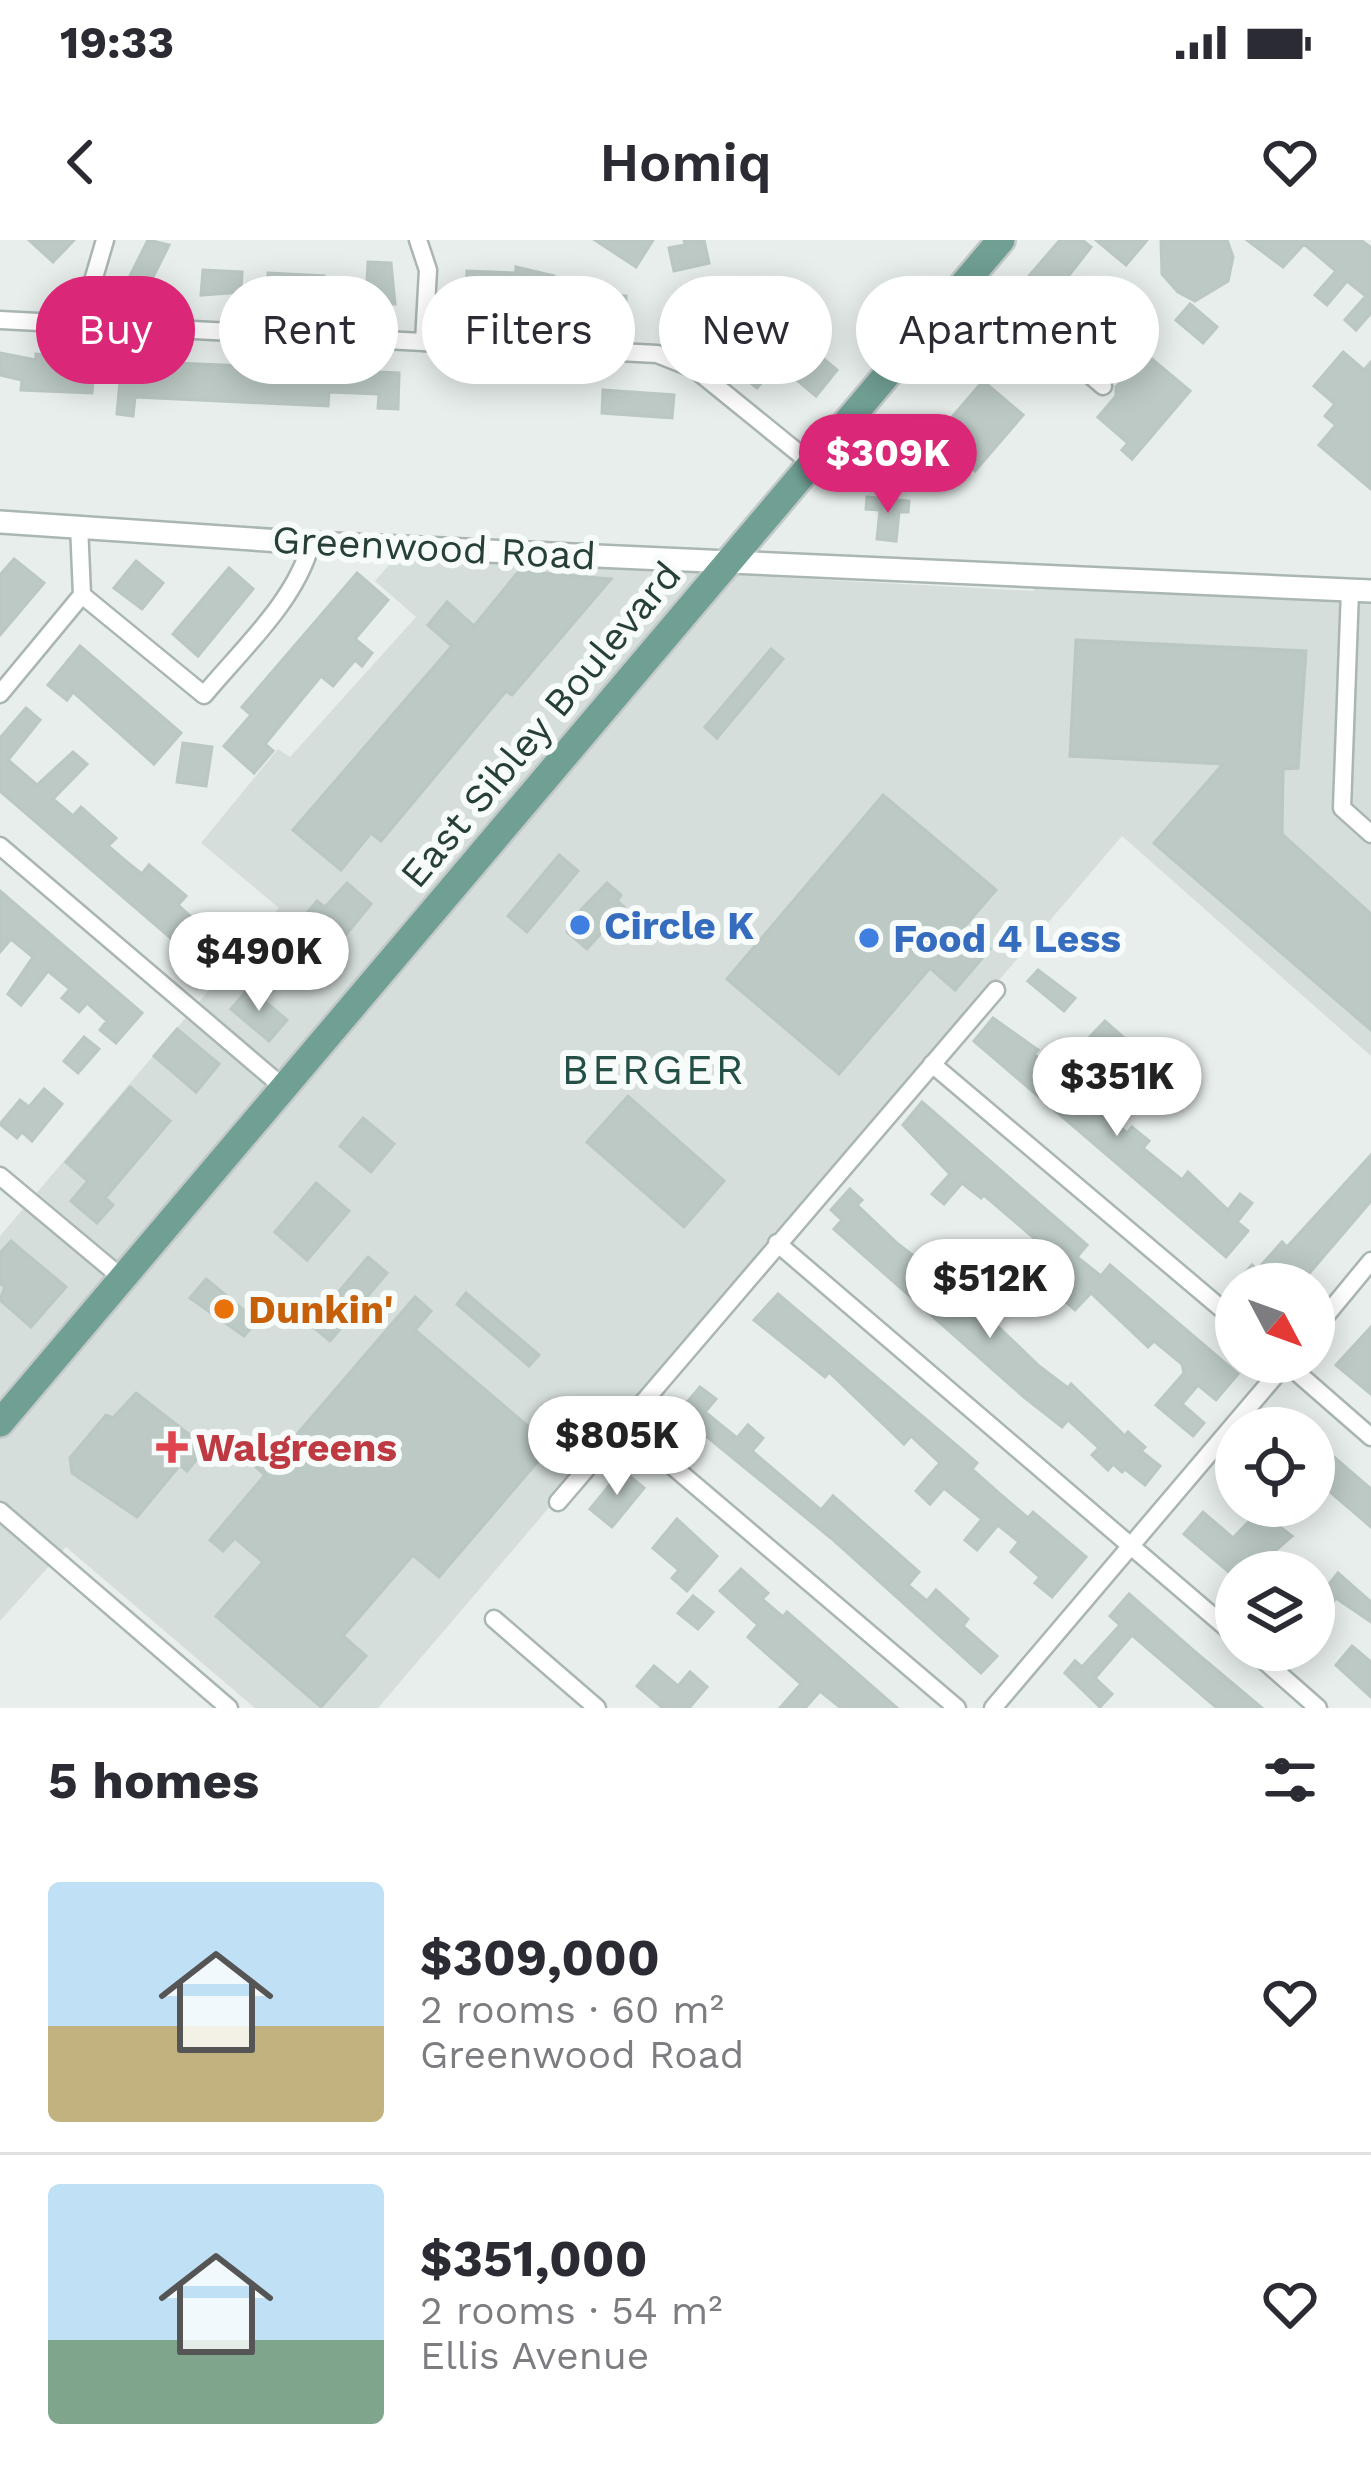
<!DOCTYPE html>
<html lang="en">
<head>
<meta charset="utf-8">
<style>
	body { margin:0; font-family:"Work Sans",sans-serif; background:#f2f2f3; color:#2b2b33; height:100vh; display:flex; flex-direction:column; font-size:45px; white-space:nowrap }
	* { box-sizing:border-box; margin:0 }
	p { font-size:39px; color:#7c7c81 }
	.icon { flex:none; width:66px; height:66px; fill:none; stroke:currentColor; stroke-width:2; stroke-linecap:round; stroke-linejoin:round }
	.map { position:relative; height:1468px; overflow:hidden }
	.details { display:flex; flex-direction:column; background:#fff; flex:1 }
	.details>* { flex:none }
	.banner { position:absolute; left:36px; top:36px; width:1299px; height:108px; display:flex; gap:24px }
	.needle { width:78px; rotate:131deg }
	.buttons { position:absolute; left:1215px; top:1023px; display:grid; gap:24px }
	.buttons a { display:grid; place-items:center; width:120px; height:120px; border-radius:50%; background:#fff; box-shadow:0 6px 30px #0003; font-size:60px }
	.price { position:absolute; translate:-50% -102px; padding:0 27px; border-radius:42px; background:#fff; color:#222; font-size:39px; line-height:78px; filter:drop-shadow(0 3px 6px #0008) }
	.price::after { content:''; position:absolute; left:50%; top:72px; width:36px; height:27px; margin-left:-18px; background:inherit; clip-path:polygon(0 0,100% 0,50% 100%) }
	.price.current { background:#db2777; color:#fff }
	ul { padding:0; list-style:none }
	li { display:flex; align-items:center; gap:36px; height:300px; padding:0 48px }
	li+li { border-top:3px solid #e1e1e2 }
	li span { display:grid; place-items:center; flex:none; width:336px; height:240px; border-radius:12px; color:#555 }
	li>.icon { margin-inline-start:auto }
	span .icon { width:144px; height:144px; fill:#fffc; stroke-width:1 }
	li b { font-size:51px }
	h2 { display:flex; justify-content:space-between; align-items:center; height:144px; padding:0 48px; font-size:51px }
	.tag { padding:0 42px; border-radius:54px; background:#fff; box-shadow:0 6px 30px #0003; font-size:42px; line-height:108px }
	.tag.current { background:#db2777; color:#fff }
	.status { display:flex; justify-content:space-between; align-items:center; height:84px; padding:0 60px; background:#fff; direction:ltr }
	.status svg { height:33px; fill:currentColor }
	header { display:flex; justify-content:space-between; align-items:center; height:156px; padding:0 48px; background:#fff; font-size:54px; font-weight:600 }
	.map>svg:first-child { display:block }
</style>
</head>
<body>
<div class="status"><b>19:33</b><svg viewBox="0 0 49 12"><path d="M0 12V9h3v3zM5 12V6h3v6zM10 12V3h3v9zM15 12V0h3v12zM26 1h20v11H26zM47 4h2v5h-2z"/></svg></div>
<header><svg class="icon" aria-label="back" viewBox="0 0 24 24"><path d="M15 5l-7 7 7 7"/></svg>Homiq<svg class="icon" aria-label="heart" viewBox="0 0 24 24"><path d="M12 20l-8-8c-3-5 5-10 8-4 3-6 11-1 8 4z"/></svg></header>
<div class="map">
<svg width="1371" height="1468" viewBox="0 0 1371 1468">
	<rect width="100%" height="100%" fill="#e7eeeb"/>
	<path fill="#d5deda" d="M 396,317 L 1034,351 L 1033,335 L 1371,352 L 1371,816 L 1122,596 L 378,1468 L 255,1468 L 66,1307 L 0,1381 L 0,996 L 279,668 L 201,603 L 278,509 L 290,517 L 416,377 L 375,341 Z"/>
	<g fill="#bcc9c4" stroke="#bac7c2" stroke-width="3">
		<path d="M 29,0 L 74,0 L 53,22 Z"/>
		<path d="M 148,0 L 169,5 L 143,57 L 124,48 Z"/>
		<path d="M 595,0 L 653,0 L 636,27 Z"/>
		<path d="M 684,0 L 704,0 L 709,23 L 674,31 L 669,8 L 685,5 Z"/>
		<path d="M 1060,0 L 1082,0 L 1091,7 L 1066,39 L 1097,68 L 1089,76 L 1061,51 L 1056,57 L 1029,36 Z"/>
		<path d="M 1096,0 L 1147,0 L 1126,25 Z"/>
		<path d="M 1161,0 L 1227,0 L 1233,17 L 1228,41 L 1195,61 L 1178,52 L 1162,34 Z"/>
		<path d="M 1247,0 L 1361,0 L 1371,8 L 1371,73 L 1356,90 L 1345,80 L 1366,56 L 1347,41 L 1327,65 L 1315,55 L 1336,31 L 1304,4 L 1283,27 Z"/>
		<path d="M 368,22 L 391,23 L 395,64 L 366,63 Z"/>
		<path d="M 516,27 L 554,36 L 553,48 L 626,56 L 626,73 L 487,70 L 488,52 L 466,51 L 467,31 L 516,33 Z"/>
		<path d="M 203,30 L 242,32 L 241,52 L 201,55 Z"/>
		<path d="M 268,33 L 324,36 L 323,59 L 267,56 Z"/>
		<path d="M 1190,64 L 1217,87 L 1203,103 L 1176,80 Z"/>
		<path d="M 736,79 L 751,91 L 760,79 L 774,90 L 779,82 L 837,130 L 816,156 L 777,123 L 757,148 L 743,137 L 752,125 L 734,110 L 739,104 L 724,92 Z"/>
		<path d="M 1343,112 L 1364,130 L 1371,122 L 1371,249 L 1319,205 L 1336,185 L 1325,176 L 1335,164 L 1314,146 Z"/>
		<path d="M 0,113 L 36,120 L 36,114 L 129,121 L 128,138 L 153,140 L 154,122 L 399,133 L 398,169 L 378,168 L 379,154 L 329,152 L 328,166 L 135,157 L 133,176 L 117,174 L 120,141 L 93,140 L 92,153 L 21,150 L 22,140 L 0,135 Z"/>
		<path d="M 1147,115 L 1190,151 L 1132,219 L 1122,210 L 1128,203 L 1098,177 L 1116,156 L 1116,147 Z"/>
		<path d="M 983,141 L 1023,175 L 975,231 L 935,197 Z"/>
		<path d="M 603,150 L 674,155 L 672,178 L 602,173 Z"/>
		<path d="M 867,257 L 909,261 L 908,272 L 899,272 L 896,301 L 877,299 L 880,270 L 866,269 Z"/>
		<path d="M 14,319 L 44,343 L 0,395 L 0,335 Z"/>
		<path d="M 136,321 L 163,343 L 142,369 L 114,348 Z"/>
		<path d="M 229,328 L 253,349 L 198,416 L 173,394 Z"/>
		<path d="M 519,331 L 611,339 L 512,455 L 506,451 L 381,601 L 371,593 L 341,630 L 293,590 L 452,406 L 428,385 L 447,362 L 474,386 Z"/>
		<path d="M 357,333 L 388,360 L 355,399 L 372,413 L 362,426 L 355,420 L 333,446 L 321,436 L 265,504 L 273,511 L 254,533 L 224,506 L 251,475 L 242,467 Z"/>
		<path d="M 1076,400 L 1306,411 L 1298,528 L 1283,529 L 1282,594 L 1371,674 L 1371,790 L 1154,603 L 1223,524 L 1070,516 Z"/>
		<path d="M 80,406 L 181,493 L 154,524 L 73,452 L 67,460 L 48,445 Z"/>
		<path d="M 771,409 L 783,419 L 717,498 L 705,487 Z"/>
		<path d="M 26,468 L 40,480 L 8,520 L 37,545 L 73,512 L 87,524 L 53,559 L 73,576 L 81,567 L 116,598 L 108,606 L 128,623 L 142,634 L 149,625 L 186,656 L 178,665 L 210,694 L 218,685 L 234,699 L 208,730 L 0,551 L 0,498 Z"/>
		<path d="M 183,503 L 212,507 L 206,546 L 177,542 Z"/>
		<path d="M 883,555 L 996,650 L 964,687 L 990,709 L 955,750 L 930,728 L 839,834 L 727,739 Z"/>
		<path d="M 559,615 L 578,631 L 527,692 L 508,676 Z"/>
		<path d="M 347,643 L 371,664 L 336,707 L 302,679 L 317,661 L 325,667 Z"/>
		<path d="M 607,643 L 621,655 L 617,661 L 624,667 L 587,709 L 567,692 L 570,681 Z"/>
		<path d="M 0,651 L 142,773 L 116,803 L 100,790 L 107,781 L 87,763 L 79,772 L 62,758 L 70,749 L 48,731 L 21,765 L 8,754 L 33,717 L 11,699 L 0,712 Z"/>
		<path d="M 1038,730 L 1075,758 L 1064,771 L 1028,741 Z"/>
		<path d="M 249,748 L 287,780 L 269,801 L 231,769 Z"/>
		<path d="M 993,778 L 1038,810 L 1034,814 L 1061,838 L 1065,834 L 1084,850 L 1103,829 L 1113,837 L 1093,859 L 1103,866 L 1100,870 L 1127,893 L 1132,887 L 1149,901 L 1143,908 L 1182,940 L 1188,932 L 1228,970 L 1240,954 L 1252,963 L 1237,982 L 1248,991 L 1226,1017 L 974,801 Z"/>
		<path d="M 1105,781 L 1124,798 L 1105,820 L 1085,802 Z"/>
		<path d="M 177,789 L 219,824 L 196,852 L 154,816 Z"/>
		<path d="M 84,797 L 99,809 L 78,833 L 64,821 Z"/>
		<path d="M 130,847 L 170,881 L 105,958 L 113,965 L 97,983 L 71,961 L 88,941 L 66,922 Z"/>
		<path d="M 44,849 L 62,864 L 32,901 L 22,892 L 17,898 L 0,884 L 20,860 L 29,867 Z"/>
		<path d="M 628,856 L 724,941 L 684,987 L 587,902 Z"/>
		<path d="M 922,862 L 1087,1005 L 1077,1017 L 1101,1036 L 1110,1025 L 1238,1134 L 1216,1160 L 1198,1145 L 1182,1164 L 1204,1183 L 1193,1196 L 1156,1165 L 1184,1133 L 1182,1124 L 1154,1101 L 1148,1107 L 1091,1053 L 1075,1070 L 1065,1061 L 1075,1049 L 1049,1022 L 1055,1016 L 984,955 L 981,958 L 962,943 L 944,964 L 932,954 L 950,934 L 903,885 Z"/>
		<path d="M 363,878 L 394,904 L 371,932 L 340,906 Z"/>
		<path d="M 1371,915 L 1371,961 L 1300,1044 L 1235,1044 L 1252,1025 L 1257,1030 L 1282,1002 L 1287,1007 Z"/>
		<path d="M 316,943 L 349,971 L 307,1020 L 275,992 Z"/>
		<path d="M 850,949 L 862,960 L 857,965 L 898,1004 L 937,1034 L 940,1031 L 1039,1126 L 1068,1148 L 1071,1144 L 1125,1196 L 1128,1192 L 1145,1207 L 1141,1211 L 1160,1226 L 1145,1245 L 1125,1229 L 1122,1232 L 1113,1224 L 1108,1230 L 1092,1215 L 1099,1208 L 1068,1180 L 1062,1187 L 1024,1157 L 834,989 L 842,980 L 831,970 Z"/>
		<path d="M 11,1001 L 66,1047 L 31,1087 L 0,1060 L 5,1047 L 0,1043 L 0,1013 Z"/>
		<path d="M 368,1017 L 387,1033 L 330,1101 L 311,1085 Z"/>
		<path d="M 206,1039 L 257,1081 L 244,1096 L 190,1058 Z"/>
		<path d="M 466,1053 L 539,1115 L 529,1126 L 457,1064 Z"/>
		<path d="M 778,1054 L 962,1210 L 977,1223 L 972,1229 L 999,1253 L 1028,1278 L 1033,1272 L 1086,1317 L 1052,1357 L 1035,1343 L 1040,1337 L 1011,1312 L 1019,1302 L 998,1285 L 977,1310 L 965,1300 L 982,1279 L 944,1248 L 930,1264 L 916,1251 L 940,1223 L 911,1196 L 904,1204 L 829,1132 L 825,1137 L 754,1080 Z"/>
		<path d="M 415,1057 L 431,1071 L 415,1090 L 551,1206 L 439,1337 L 413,1315 L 343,1396 L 366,1416 L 321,1467 L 216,1376 L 263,1322 L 235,1298 L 223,1311 L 210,1300 L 265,1235 L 241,1214 L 253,1201 L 275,1220 Z"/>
		<path d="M 1371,1087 L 1371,1154 L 1336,1125 Z"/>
		<path d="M 700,1147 L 716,1159 L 705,1172 L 737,1198 L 748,1185 L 763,1198 L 752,1211 L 821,1270 L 833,1256 L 919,1332 L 908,1345 L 927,1361 L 936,1350 L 968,1379 L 963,1386 L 997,1416 L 981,1433 L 831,1298 L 678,1173 Z"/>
		<path d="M 136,1153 L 200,1203 L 195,1209 L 201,1214 L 187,1231 L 180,1225 L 137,1277 L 72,1233 L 70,1218 L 106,1175 L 113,1178 Z"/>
		<path d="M 1314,1200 L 1371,1249 L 1371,1287 L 1314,1238 Z"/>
		<path d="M 622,1230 L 644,1248 L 612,1287 L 590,1269 Z"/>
		<path d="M 1259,1271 L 1292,1296 L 1261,1323 L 1271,1332 L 1229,1332 L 1184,1294 L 1203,1272 L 1233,1298 Z"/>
		<path d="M 677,1279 L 717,1316 L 687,1351 L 672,1338 L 679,1330 L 653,1308 Z"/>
		<path d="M 741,1329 L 768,1353 L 762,1359 L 783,1377 L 787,1372 L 897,1468 L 841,1468 L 820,1451 L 805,1468 L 780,1468 L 801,1444 L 748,1397 L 758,1385 L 720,1351 Z"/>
		<path d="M 1338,1333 L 1371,1362 L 1371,1382 L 1336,1358 L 1324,1372 L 1314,1363 Z"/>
		<path d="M 1129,1354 L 1194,1411 L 1262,1468 L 1217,1468 L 1132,1395 L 1095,1438 L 1112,1454 L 1100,1467 L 1065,1433 L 1075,1421 L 1082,1427 L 1120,1385 L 1110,1376 Z"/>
		<path d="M 693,1356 L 713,1372 L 698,1389 L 678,1373 Z"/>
		<path d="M 1352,1406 L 1371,1422 L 1371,1457 L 1336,1425 Z"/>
		<path d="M 654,1426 L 678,1446 L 690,1432 L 707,1447 L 689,1468 L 663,1468 L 637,1446 Z"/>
	</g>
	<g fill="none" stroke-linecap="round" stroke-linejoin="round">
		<g stroke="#aab6b2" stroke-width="21">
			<g id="minor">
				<path d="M 418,0 L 428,30 L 424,102"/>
				<path d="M 972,33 L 1103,146"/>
				<path d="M 0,80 L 657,114 L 695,129 L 812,224"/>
				<path d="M 80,85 L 105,0"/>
				<path d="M 1350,350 L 1342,568 L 1371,594"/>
				<path d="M 82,355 L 204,455 C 241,410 296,361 311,303"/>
				<path d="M 0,454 L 82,355 L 79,285"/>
				<path d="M 0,606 L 284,848"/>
				<path d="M 932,824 L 1236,1081"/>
				<path d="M 0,936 L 122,1038"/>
				<path d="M 777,1003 L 1236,1396"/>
				<path d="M 1314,1090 L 1371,1021"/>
				<path d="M 1285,1122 L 1371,1197"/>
				<path d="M 623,1184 L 957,1468"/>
				<path d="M 558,1262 L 996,750"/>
				<path d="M 0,1271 L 229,1468"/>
				<path d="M 494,1379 L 597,1468"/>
				<path d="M 1252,1410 L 1318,1468"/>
				<path d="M 993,1468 L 1287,1122"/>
			</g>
		</g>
		<g stroke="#aab6b2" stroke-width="26">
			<path id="tertiary" d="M 0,282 L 311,303 L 1371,351"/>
		</g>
		<g stroke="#c3c9c8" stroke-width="32">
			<path id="primary" d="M 0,1183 L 1001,0"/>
		</g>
		<use href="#minor" stroke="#fff" stroke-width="16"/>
		<use href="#tertiary" stroke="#fff" stroke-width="21"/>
		<use href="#primary" stroke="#709f94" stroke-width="27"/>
	</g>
	<g fill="#3f7fe0" stroke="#f7fbf9" stroke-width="4.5">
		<circle cx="580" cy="685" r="12"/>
		<circle cx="869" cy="698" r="12"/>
	</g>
	<circle fill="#e8710a" stroke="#f7fbf9" stroke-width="4.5" cx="224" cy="1069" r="12"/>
	<path fill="#e0444e" stroke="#f7fbf9" stroke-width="4.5" d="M166 1189h12v12h12v12h-12v12h-12v-12h-12v-12h12z"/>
	<g text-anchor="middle" stroke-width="12" stroke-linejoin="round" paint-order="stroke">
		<g font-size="39" fill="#273f39" stroke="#f7fbf9">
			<text transform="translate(434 307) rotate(3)" y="14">Greenwood Road</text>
			<text transform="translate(540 484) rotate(-50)" y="14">East Sibley Boulevard</text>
		</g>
		<g font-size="39" font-weight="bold" fill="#366cbe" stroke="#f7fbf9" text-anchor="start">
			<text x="604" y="699">Circle K</text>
			<text x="893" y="712">Food 4 Less</text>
		</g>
		<g font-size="39" font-weight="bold" fill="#c56008" stroke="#f7fbf9" text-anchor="start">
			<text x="248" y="1083">Dunkin'</text>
		</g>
		<g font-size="39" font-weight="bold" fill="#be3a42" stroke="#f7fbf9" text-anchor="start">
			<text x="196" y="1221">Walgreens</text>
		</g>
		<g font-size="42" letter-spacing="3" fill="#244f46" stroke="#f7fbf9">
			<text x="654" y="844">BERGER</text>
		</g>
	</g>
</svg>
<div class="buttons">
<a><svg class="needle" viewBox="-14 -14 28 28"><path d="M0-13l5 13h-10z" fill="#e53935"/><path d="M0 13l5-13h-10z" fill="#7c7c81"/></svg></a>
<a><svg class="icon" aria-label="locate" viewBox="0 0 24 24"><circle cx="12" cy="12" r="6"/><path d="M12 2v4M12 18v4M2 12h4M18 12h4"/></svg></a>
<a><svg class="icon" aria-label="layers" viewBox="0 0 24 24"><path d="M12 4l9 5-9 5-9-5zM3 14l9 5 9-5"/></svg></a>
</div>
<b class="price current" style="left:888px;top:276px">$309K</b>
<b class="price" style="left:259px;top:774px">$490K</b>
<b class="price" style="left:1117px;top:899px">$351K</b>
<b class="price" style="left:990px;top:1101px">$512K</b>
<b class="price" style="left:617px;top:1258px">$805K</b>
<div class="banner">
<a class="tag current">Buy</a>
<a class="tag">Rent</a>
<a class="tag">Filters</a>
<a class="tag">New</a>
<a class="tag">Apartment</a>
</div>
</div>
<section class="details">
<h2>5 homes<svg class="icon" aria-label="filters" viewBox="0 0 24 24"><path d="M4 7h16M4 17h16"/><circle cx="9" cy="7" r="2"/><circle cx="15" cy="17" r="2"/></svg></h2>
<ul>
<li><span style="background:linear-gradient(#bfe0f5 60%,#c2b280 0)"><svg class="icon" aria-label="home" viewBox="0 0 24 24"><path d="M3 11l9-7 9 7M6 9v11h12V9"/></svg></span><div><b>$309,000</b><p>2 rooms · 60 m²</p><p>Greenwood Road</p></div><svg class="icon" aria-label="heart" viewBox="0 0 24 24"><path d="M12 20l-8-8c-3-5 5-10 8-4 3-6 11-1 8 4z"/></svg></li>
<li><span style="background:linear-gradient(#bfe0f5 65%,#7fa58c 0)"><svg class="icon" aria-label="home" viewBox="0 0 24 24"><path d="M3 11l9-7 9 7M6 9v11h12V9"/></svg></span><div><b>$351,000</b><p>2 rooms · 54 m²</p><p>Ellis Avenue</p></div><svg class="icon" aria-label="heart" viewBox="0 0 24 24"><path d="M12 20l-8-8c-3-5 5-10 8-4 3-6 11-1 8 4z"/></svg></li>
</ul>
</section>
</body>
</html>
